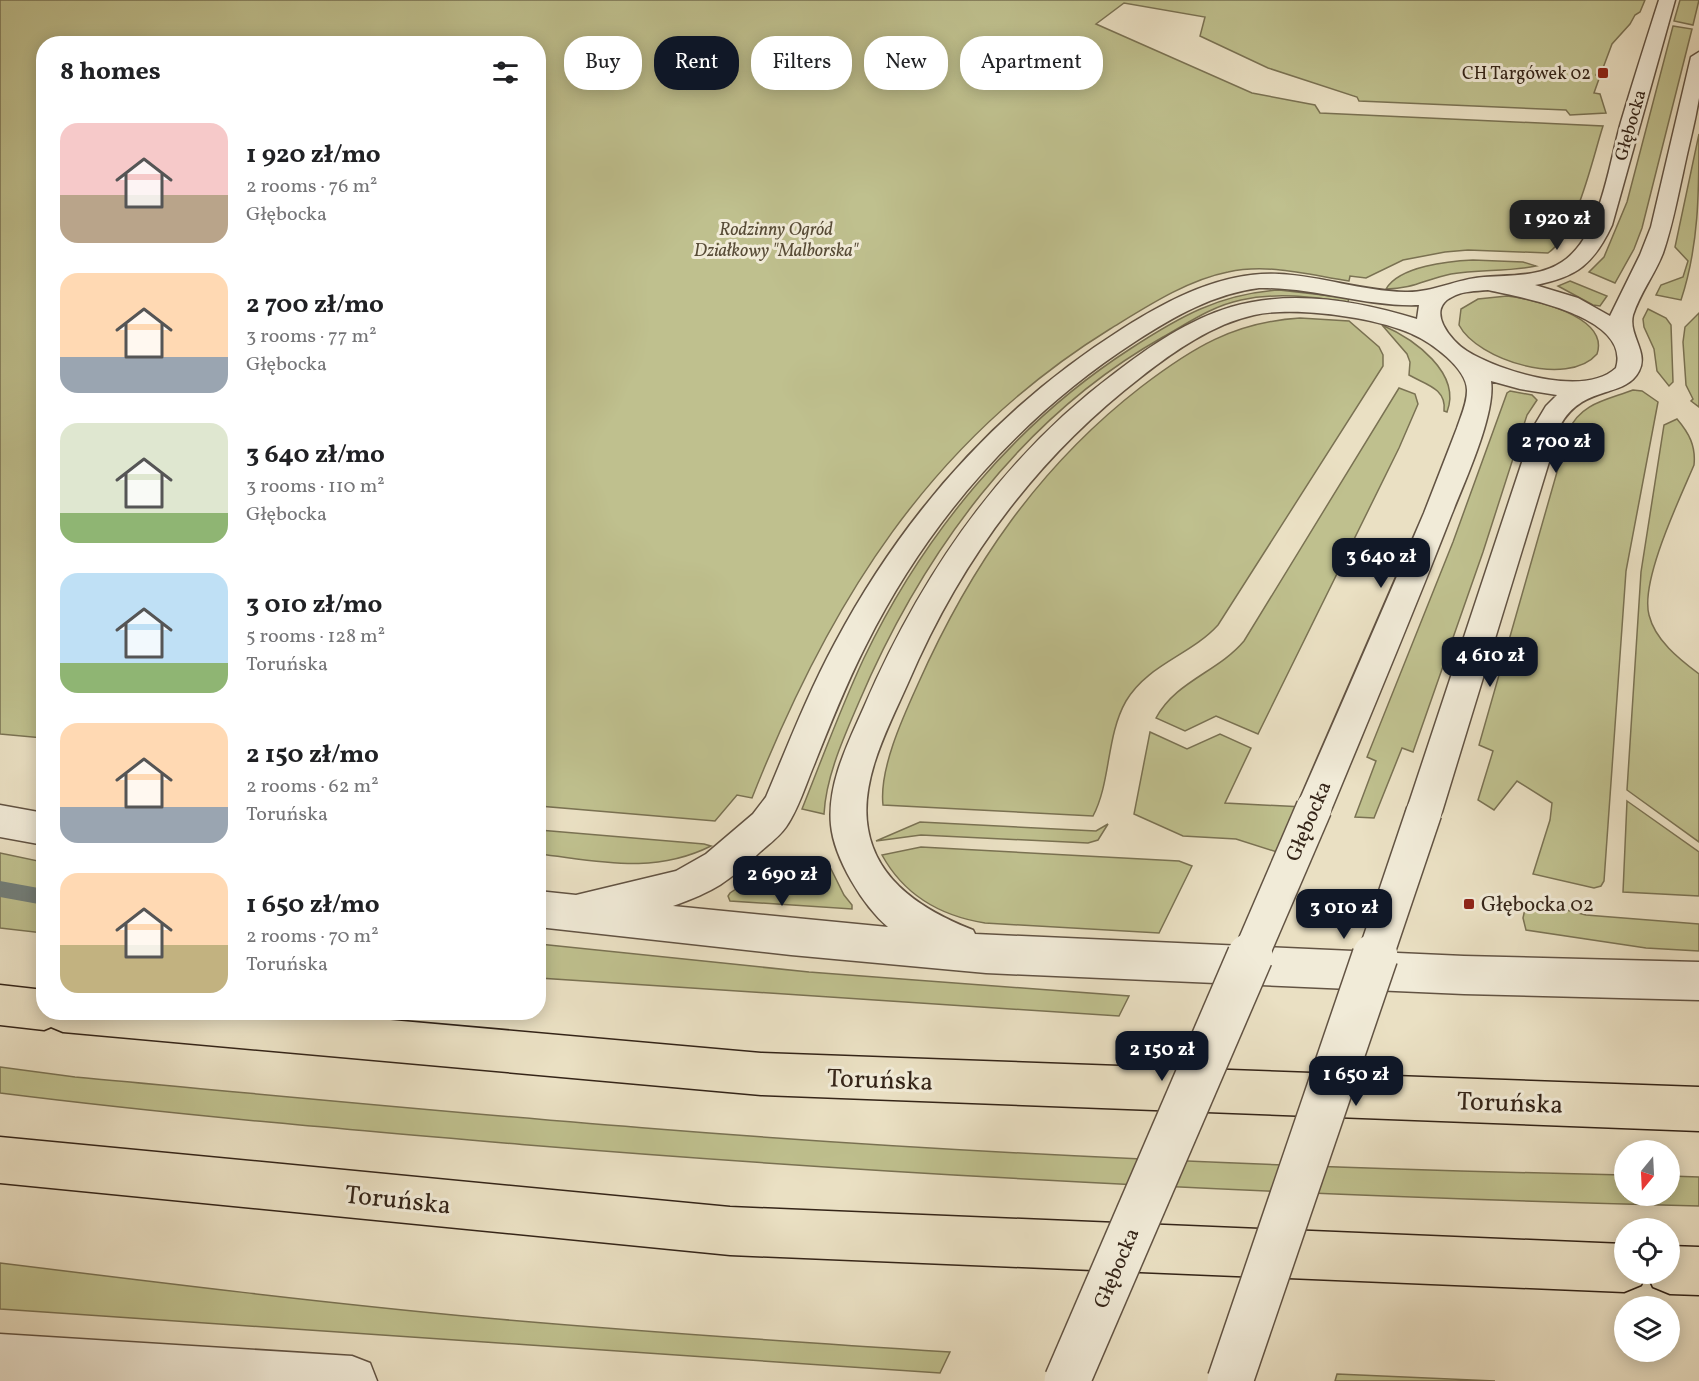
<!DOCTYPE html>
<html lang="en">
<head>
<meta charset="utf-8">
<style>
	body { margin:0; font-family:Vollkorn,serif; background:#f2f2f2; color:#202124; height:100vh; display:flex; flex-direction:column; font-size:22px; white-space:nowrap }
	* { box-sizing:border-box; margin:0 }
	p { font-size:20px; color:#757577 }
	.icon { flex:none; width:33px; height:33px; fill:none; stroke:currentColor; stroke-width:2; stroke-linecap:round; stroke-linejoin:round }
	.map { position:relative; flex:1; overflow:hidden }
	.panel { position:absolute; left:36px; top:36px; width:510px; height:984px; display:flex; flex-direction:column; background:#fff; border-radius:24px; box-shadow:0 3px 15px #0003 }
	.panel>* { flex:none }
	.guide { position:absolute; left:564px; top:36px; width:570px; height:54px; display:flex; gap:12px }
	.needle { width:39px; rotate:198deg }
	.fabs { position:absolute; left:1614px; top:1140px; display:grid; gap:12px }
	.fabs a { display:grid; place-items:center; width:66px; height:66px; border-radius:50%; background:#fff; box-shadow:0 3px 15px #0003; font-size:30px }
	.price { position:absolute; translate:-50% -51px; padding:0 14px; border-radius:12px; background:#111827; color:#fff; font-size:20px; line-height:39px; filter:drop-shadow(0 2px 3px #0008) }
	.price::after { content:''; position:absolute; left:50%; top:36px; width:18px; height:14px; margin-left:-9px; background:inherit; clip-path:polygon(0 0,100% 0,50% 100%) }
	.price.current { background:#222; color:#fff }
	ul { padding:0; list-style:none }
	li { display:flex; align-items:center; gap:18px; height:150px; padding:0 24px }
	li span { display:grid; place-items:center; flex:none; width:168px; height:120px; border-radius:18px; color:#555 }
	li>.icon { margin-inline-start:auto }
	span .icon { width:72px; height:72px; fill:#fffc; stroke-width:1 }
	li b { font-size:26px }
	h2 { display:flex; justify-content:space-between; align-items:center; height:72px; padding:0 24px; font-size:26px }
	.chip { padding:0 21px; border-radius:24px; background:#fff; box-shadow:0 3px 15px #0003; font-size:21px; line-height:54px }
	.chip.current { background:#111827; color:#fff }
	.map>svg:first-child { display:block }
</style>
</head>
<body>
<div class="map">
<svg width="1699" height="1381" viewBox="0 0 1699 1381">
	<rect width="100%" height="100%" fill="#eae0c3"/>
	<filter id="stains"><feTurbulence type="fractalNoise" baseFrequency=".00333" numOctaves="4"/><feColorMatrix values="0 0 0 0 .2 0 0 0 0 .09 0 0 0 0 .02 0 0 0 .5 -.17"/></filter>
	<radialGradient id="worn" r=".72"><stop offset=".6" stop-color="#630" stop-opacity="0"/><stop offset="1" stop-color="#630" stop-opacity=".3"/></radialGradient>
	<g fill="#bfc08e" stroke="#7a7253" stroke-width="1.5">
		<path d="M 0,0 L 1645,0 L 1640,12 L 1635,15 L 1630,24 L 1612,44 L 1603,68 L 1599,68 L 1596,75 L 1600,76 L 1594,93 L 1600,94 L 1606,113 L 1570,115 L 1566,110 L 1359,101 L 1357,97 L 1268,68 L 1200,36 L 1205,17 L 1124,3 L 1096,24 L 1252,93 L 1315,105 L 1320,113 L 1603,126 C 1592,160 1577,233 1548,253 L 1468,250 L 1445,252 L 1403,260 L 1366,278 L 1350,276 L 1349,281 C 1310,275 1268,263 1228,272 C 1187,280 1146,307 1110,329 C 929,441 829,603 752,798 L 737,795 L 715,821 L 539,806 L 538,44 L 44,44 L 43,738 L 0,734 Z"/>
		<path d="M 1680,0 L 1699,0 L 1693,25 L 1674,21 Z"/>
		<path d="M 1673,26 L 1692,29 L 1642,228 L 1634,249 L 1615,283 L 1589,272 L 1604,257 L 1627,202 Z"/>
		<path d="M 1699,134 C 1699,191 1699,246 1681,300 L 1656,295 L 1661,285 L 1683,277 L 1688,261 L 1675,247 Z"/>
		<path d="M 1473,260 L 1523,262 L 1536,266 C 1508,272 1479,269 1451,274 C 1426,279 1413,289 1386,289 C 1399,266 1450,261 1473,260 Z"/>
		<path d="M 1570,281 L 1607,296 L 1600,306 L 1593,305 L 1558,286 Z"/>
		<path d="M 1279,290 L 1349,298 L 1348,302 C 1312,297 1277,292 1241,300 C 1212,306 1188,323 1163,337 C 1021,417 922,554 859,702 C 844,737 826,776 824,814 L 802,809 C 822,759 841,707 864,658 C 923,535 1014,424 1130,349 C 1179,317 1219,294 1279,290 Z"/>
		<path d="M 1507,296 C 1532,299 1610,316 1597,354 C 1568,388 1477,360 1459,325 L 1461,309 L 1478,299 Z"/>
		<path d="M 1648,309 L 1666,318 L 1671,325 L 1673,382 L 1669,386 L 1657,371 L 1654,349 L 1644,327 L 1643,319 Z"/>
		<path d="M 1699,313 L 1699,407 L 1691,401 L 1693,399 L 1686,385 L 1683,342 L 1685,327 Z"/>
		<path d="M 1300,318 L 1349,321 L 1379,347 L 1383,355 L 1383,366 L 1218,625 C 1191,655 1148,664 1126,701 C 1106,736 1111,782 1093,816 L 883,805 C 879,769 903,717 918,684 C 970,567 1039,466 1141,387 C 1192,348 1234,322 1300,318 Z"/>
		<path d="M 1382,325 C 1414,339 1462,373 1447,412 L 1444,411 C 1447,388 1424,384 1409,375 L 1410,362 L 1407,354 Z"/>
		<path d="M 1399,388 L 1415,394 L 1418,404 L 1399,448 L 1258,734 L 1216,716 L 1185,731 L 1156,718 C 1176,681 1218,672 1244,641 Z"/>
		<path d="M 1633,390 L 1642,391 L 1658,402 L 1626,571 L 1604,881 L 1601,886 L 1594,888 L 1533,874 L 1550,820 L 1552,803 L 1517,781 L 1494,810 L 1478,800 L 1493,751 L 1479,745 L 1569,430 C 1581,403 1607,400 1633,390 Z"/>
		<path d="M 1510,391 L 1532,395 L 1537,400 L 1527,415 L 1483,552 L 1413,752 L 1402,748 L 1374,818 L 1355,817 L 1376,761 L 1367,757 L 1453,542 L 1507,393 Z"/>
		<path d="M 1677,419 C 1689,433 1696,446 1694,465 C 1680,498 1640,581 1649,615 C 1655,640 1679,659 1699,674 L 1699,842 L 1627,790 L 1641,572 L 1664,425 Z"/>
		<path d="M 1150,732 L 1187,749 L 1220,734 L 1251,748 L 1225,803 L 1323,808 L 1280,853 L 1236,839 L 1183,836 L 1134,814 Z"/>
		<path d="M 1627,801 L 1699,852 L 1699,896 L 1623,892 Z"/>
		<path d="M 920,822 L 1096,831 L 1108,824 L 1098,840 L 1088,843 L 921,835 L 876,841 Z"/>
		<path d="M 539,830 L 704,844 L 711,846 C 653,875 599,861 539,854 Z"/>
		<path d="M 921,847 L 1179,861 L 1192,866 L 1159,933 L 985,923 C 941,916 904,895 882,855 Z"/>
		<path d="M 0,853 L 43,862 L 43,933 L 0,928 Z"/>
		<path d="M 773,859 L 789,866 L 829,865 L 844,895 L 852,905 L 852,909 L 730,901 L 728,896 L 730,893 L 757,875 Z"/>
		<path d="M 1527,900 L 1586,915 L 1699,924 L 1699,951 L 1646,948 L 1526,930 L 1523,918 Z"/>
		<path d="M 539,944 L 809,972 L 1129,996 L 1119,1016 L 539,978 Z"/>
		<path d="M 0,1067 L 75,1077 C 270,1095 464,1114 658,1129 C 980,1155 1302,1168 1624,1175 L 1624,1196 L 1670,1196 L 1670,1176 L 1699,1177 L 1699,1206 C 1308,1196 918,1177 528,1145 C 352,1130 175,1115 0,1093 Z"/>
		<path d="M 0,1263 C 162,1283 324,1303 486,1318 C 641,1332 795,1342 950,1352 L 940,1373 L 0,1309 Z"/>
		<path d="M 1337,1374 L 1495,1381 L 1335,1381 Z"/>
	</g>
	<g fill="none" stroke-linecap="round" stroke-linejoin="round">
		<path fill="#727f7b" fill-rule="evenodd" d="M 0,881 L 44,889 L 44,905 L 0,897 Z"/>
		<g stroke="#625343" stroke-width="3">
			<g id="tertiary">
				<path d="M 1659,0 L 1675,0 L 1612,225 C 1594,263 1578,277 1535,285 L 1578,298 L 1610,316 L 1640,255 L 1651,227 L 1691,57 L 1699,52 C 1699,67 1699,83 1699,98 C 1695,123 1688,148 1683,173 C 1677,200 1672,227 1663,253 C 1655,274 1640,293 1633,315 C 1628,335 1649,352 1639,371 C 1625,399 1582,384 1560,426 L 1442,812 L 1437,823 L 1424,827 L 1411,823 L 1406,812 L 1534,426 L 1546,406 L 1557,395 L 1520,389 L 1491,381 C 1496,414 1464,483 1451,516 C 1413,614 1372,711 1332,808 L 1327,819 L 1314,823 L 1301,819 L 1296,808 C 1339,710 1382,612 1424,513 C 1435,485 1446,457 1457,428 C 1461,416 1467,403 1467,391 C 1468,369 1431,342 1412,334 C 1374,317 1295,306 1254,315 C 1213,324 1174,351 1141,377 C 1036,458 960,561 908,683 C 889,726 859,780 868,829 C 877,883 927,912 973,930 L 975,934 L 1464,956 L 1699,962 L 1699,1000 L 1464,994 L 986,973 L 791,955 L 538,927 L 538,891 L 576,895 L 676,871 L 706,854 L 753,814 L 766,797 C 788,745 808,693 835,643 C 903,515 999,407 1122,329 C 1168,300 1222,271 1279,274 C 1321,276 1362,291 1405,292 C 1432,293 1456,279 1484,277 C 1509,275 1540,277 1562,262 C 1601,237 1609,163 1621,122 C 1633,81 1646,41 1659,0 ZM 1259,288 C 1313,287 1365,307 1419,305 L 1417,319 C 1359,301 1291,289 1231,307 C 1188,320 1150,346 1115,373 C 1000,459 921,575 864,707 C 848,743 827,784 831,825 C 834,858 863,906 888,927 L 673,906 C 715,891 728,882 760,852 C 769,844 779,837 786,827 C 799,808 805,786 814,765 C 830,725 846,684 866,645 C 928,521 1020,416 1136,341 C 1175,316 1213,294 1259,288 ZM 1488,290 C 1520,297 1632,316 1616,368 C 1584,398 1499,371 1467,351 C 1451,341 1425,310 1452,297 C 1462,291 1476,291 1488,290 Z"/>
				<path d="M 0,805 L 44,813 L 44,845 L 0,837 Z"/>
				<path d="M 0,1334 L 352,1356 L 370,1363 L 377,1381 L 0,1381 Z"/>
			</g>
		</g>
		<g stroke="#342418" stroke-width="3">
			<g id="motorway">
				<path d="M 0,985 L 44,990 L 44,1012 L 301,1012 L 761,1053 L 1699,1087 L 1699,1131 L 761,1095 L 63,1032 L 51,1027 L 44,1030 L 0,1025 Z"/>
				<path d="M 0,1137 L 730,1207 L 1624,1244 L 1624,1274 L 1646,1274 L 1641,1285 L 1624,1292 L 730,1255 L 0,1183 Z"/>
				<path d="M 1670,1246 L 1699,1247 L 1699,1295 L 1670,1294 L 1653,1287 L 1647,1274 L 1670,1274 Z"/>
			</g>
		</g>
		<use href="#tertiary" fill="#f1ebd8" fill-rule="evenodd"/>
		<use href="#motorway" fill="#eae0c3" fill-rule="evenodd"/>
		<g stroke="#625343" stroke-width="38" stroke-linecap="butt">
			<g id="tertiary-bridge-far1">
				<path d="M 1250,957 L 1314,808"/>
				<path d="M 1375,957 L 1424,812"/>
			</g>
		</g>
		<g stroke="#625343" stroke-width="48" stroke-linecap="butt">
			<g id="tertiary-bridge">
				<path d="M 1067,1381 L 1250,956"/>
				<path d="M 1230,1381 L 1375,956"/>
			</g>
		</g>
		<use href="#tertiary-bridge-far1" stroke="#f1ebd8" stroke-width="35"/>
		<use href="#tertiary-bridge" stroke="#f1ebd8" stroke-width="45"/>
	</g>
	<g fill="#8f2418" stroke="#f1ebd8" stroke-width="2">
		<rect x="1597" y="67" width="12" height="12" rx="3"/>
		<rect x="1463" y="898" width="12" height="12" rx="3"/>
	</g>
	<g text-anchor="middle" stroke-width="6" stroke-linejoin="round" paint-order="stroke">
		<g font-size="18" fill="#342418" stroke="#f1ebd8" text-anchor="end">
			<text x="1591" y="79">CH Targówek 02</text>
		</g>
		<g font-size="18" fill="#342418" stroke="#f1ebd8">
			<text transform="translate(1630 125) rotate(-74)" y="6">Głębocka</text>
		</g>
		<g font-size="18" font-style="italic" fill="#574b36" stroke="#f1ebd8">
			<text x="776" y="235">Rodzinny Ogród<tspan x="776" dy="21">Działkowy "Malborska"</tspan></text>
		</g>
		<g font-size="21" fill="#342418" stroke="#f1ebd8">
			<text transform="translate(1308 821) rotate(-67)" y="7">Głębocka</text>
			<text transform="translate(1116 1268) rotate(-67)" y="7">Głębocka</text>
		</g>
		<g font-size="21" fill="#342418" stroke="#f1ebd8" text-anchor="start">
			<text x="1481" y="911">Głębocka 02</text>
		</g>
		<g font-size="26" fill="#342418" stroke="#f1ebd8">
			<text transform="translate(880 1079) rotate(2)" y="9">Toruńska</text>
			<text transform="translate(1510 1102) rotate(2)" y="9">Toruńska</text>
			<text transform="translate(398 1199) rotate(6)" y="9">Toruńska</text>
		</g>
	</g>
	<rect width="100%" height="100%" filter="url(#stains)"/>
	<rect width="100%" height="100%" fill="url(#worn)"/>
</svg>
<div class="fabs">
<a><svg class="needle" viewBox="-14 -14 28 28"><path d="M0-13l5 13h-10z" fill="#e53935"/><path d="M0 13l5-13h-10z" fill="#757577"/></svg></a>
<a><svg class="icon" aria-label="locate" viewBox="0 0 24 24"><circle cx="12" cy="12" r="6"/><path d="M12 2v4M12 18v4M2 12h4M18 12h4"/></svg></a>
<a><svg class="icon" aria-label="layers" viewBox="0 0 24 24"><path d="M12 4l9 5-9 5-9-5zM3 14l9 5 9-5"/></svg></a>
</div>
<b class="price current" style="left:1557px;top:251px">1 920 zł</b>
<b class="price" style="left:1556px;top:474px">2 700 zł</b>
<b class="price" style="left:1381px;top:589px">3 640 zł</b>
<b class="price" style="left:1490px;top:688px">4 610 zł</b>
<b class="price" style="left:782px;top:907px">2 690 zł</b>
<b class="price" style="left:1344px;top:940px">3 010 zł</b>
<b class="price" style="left:1162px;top:1082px">2 150 zł</b>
<b class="price" style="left:1356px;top:1107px">1 650 zł</b>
<div class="guide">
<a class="chip">Buy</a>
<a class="chip current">Rent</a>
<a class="chip">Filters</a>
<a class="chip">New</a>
<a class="chip">Apartment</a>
</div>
<section class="panel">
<h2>8 homes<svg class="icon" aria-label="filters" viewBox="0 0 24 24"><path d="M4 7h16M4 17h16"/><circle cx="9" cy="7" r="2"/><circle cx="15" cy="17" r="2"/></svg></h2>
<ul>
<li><span style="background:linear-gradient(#f6c9c9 60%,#b9a48a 0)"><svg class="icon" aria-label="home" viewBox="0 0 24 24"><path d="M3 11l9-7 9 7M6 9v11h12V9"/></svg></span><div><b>1 920 zł/mo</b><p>2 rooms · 76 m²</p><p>Głębocka</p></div></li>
<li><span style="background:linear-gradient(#ffd9b3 70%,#9aa5b1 0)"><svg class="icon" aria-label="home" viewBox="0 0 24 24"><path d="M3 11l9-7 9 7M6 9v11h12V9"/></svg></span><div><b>2 700 zł/mo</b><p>3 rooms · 77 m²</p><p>Głębocka</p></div></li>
<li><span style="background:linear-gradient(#dfe7d0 75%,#8fb573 0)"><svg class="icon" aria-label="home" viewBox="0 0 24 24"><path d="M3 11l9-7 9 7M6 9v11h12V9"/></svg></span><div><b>3 640 zł/mo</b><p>3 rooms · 110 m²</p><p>Głębocka</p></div></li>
<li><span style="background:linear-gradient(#bfe0f5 75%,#8fb573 0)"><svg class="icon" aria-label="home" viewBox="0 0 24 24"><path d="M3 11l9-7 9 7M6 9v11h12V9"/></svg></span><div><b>3 010 zł/mo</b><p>5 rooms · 128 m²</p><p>Toruńska</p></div></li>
<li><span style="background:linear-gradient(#ffd9b3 70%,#9aa5b1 0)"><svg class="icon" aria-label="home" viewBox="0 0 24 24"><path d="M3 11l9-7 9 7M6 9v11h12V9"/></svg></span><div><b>2 150 zł/mo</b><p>2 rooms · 62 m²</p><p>Toruńska</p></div></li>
<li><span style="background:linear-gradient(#ffd9b3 60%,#c2b280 0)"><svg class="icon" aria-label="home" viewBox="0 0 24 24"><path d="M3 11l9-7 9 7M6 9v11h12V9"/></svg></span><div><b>1 650 zł/mo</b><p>2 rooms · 70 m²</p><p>Toruńska</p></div></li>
</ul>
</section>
</div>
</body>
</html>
